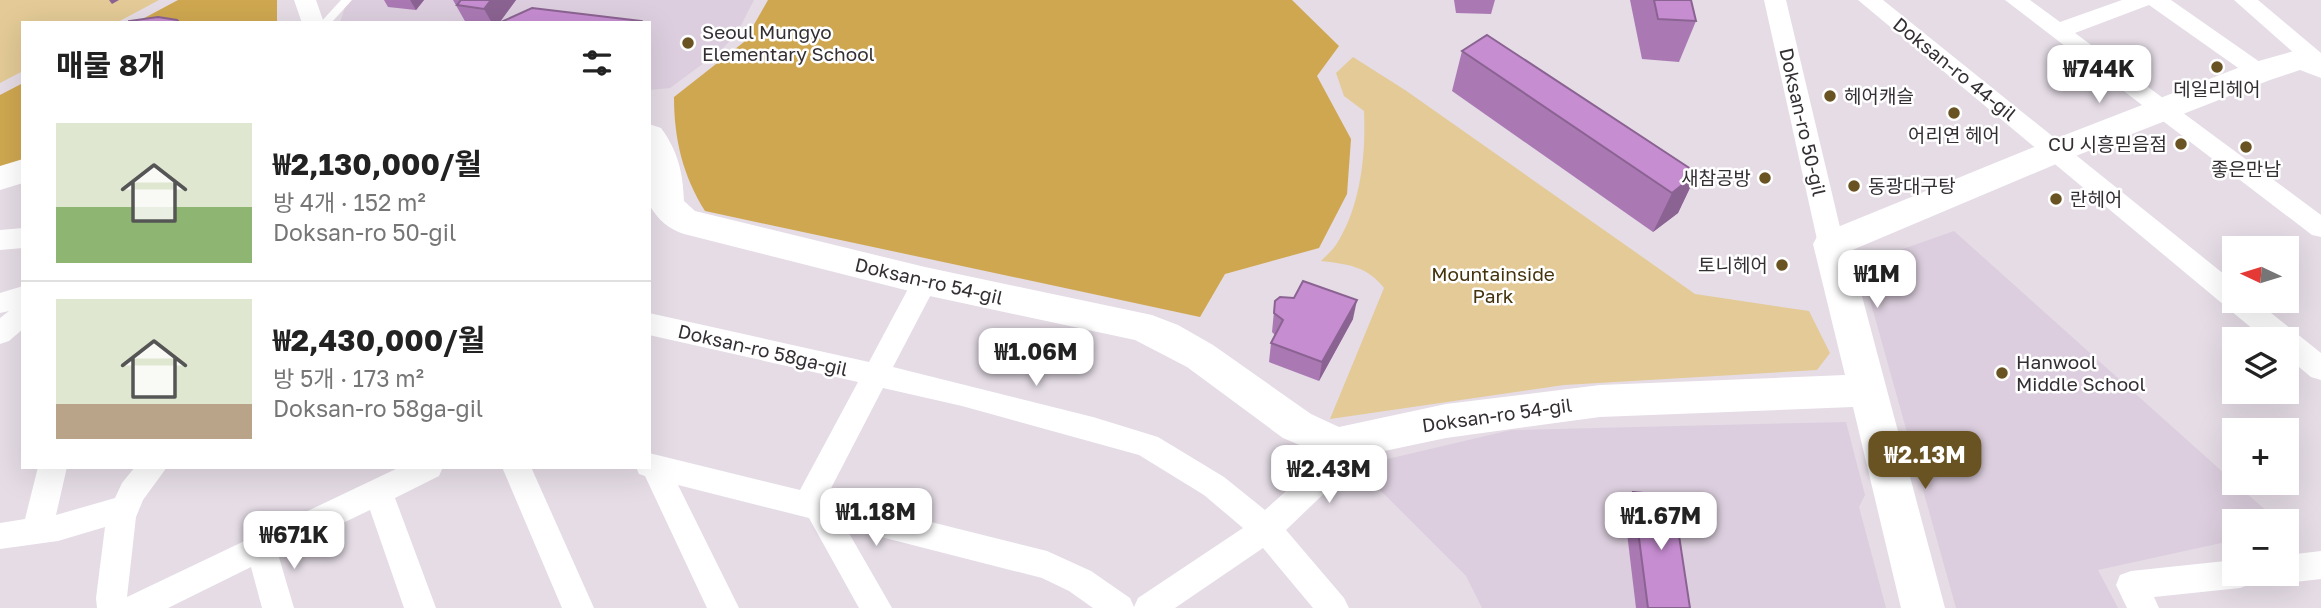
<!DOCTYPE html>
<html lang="ko">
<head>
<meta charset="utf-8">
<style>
	body { margin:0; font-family:"Golos Text","Noto Sans KR",sans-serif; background:#f6f6f6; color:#222; height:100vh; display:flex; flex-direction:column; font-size:26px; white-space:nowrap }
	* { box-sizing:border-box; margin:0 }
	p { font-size:23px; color:#767676 }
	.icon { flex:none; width:38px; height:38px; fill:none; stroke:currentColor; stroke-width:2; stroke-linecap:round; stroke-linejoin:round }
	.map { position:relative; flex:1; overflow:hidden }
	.side { position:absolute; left:21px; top:21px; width:630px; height:448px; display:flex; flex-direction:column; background:#fff; border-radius:0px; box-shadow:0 7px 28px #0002 }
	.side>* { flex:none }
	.needle { width:46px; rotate:274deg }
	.tools { position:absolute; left:2222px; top:236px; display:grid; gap:14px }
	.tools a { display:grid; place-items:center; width:77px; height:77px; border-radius:0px; background:#fff; box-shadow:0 7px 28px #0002; font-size:35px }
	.price { position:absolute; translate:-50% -60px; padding:0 16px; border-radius:14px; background:#fff; color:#222; font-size:23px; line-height:46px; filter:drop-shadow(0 2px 4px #0008) }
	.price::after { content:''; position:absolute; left:50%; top:42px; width:21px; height:16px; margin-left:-10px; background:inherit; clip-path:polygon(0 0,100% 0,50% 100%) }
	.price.selected { background:#695322; color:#fff }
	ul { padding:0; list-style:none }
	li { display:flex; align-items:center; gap:21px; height:175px; padding:0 35px }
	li+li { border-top:2px solid #e0e0e0 }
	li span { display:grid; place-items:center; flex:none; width:196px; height:140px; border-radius:0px; color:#555 }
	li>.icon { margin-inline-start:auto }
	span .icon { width:84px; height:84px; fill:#fffc; stroke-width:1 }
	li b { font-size:30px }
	h2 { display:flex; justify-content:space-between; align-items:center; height:84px; padding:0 35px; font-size:30px }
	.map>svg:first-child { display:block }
</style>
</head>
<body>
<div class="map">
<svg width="2321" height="608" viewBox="0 0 2321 608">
	<rect width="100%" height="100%" fill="#e5dce6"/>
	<g fill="#dccede">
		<path d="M 347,0 L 754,0 L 736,35 L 719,52 L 670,88 L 649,90 L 649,23 L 340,23 Z"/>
		<path d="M 1954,231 L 2235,483 L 2278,521 L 2235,522 L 2235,540 L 2098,570 L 2118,608 L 1956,608 L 1860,264 Z"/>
		<path d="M 1846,422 L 1865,495 L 1859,507 L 1886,608 L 1482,608 L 1466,576 L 1361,471 L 1379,461 L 1511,430 Z"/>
	</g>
	<g fill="#e3ca96">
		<path d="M 0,0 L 159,0 L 116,23 L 23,23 L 23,71 L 0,83 Z"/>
		<path d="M 1353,57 L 1405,90 L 1695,294 L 1809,311 L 1830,353 L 1817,370 L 1564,385 L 1330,419 L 1384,288 C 1367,266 1347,264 1321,261 C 1327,255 1335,248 1339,240 C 1361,203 1366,153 1364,111 L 1344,96 L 1336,73 Z"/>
	</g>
	<g fill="#cfa750">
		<path d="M 178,0 L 277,0 L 277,23 L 135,23 Z"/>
		<path d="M 768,0 L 1292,0 L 1339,46 L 1317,76 L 1351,139 L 1347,194 L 1319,248 L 1225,274 L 1200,317 L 705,211 C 683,176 674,139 674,97 L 744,42 Z"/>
		<path d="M 23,83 L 23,161 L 0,167 L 0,95 Z"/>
	</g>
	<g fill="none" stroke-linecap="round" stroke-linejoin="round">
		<path fill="#fff" fill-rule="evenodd" d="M 341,0 L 352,0 L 331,23 L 320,23 Z"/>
		<g fill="#fff" fill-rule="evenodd">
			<path d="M 294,0 L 316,0 L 324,23 L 302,23 Z"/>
			<path d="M 1764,0 L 1786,0 L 1844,244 L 1840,251 L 1831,254 L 1822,251 L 1818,244 Z"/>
			<path d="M 1858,0 L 1883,0 L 2235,283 L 2235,301 L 2256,301 L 2321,353 L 2321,380 L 2311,377 L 2287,357 L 2287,340 L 2266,340 Z"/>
			<path d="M 2005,0 L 2030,0 L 2060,22 L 2122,0 L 2171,0 L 2267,67 L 2270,72 L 2267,77 L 2259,80 L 2251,77 L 2149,5 L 2075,33 L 2321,215 L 2321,237 L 2312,235 Z"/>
			<path d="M 2234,0 L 2258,0 L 2321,53 L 2321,73 L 2313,70 Z"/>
			<path d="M 23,228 L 23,248 L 0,250 L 0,230 Z"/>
			<path d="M 925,271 L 934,274 L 938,281 L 893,367 L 1093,417 L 1158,437 L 1224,477 L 1265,510 L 1315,465 L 1327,435 L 1337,432 L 1347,435 L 1351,444 L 1336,482 L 1286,530 L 1344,598 L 1349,608 L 1313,608 L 1263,548 L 1175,608 L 1093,608 L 1069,591 L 1042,578 L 846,528 L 892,608 L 859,608 L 809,518 L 678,485 L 739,608 L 707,608 L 645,476 L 639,474 L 636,467 L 649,467 L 649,453 L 800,490 L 858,382 L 649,335 L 649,313 L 869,362 L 916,274 ZM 883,388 L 962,406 L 1139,455 L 1204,495 L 1243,528 L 1138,598 L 1134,607 L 1130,598 L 1091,571 L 1047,551 L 827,496 Z"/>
			<path d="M 23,286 L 23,329 L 9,341 L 0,344 L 0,318 L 9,311 L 0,313 L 0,293 Z"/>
			<path d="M 38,467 L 67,467 L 56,515 L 115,498 L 122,483 L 135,467 L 167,467 L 143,500 L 136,517 L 127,597 L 400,467 L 443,467 L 439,476 L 395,498 L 436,608 L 404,608 L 370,510 L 278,554 L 294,608 L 262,608 L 251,567 L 168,608 L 97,608 L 96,598 L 105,527 L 58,541 L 0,549 L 0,523 L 25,519 Z"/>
			<path d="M 502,467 L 531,467 L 594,608 L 562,608 Z"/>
			<path d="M 2321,551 L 2321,579 L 2287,583 L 2276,579 L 2274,574 L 2287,574 L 2287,555 Z"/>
			<path d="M 2235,560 L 2235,574 L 2255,574 L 2251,584 L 2240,588 L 2154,597 L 2159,608 L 2127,608 L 2116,585 L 2120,575 L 2131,571 Z"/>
		</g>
		<g fill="#fff" fill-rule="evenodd">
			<path d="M 2301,49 L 2321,55 L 2321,78 L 2300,70 L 2270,80 L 2068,159 L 1850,251 L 1945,608 L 1901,608 L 1853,407 L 1600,417 L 1446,438 L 1337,461 L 1283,438 L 1187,367 L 1135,340 L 925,295 L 684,234 C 669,229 658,220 650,206 L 649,124 L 661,128 C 678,151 683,173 684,201 L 695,211 L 925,267 L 1152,315 L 1178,325 L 1213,345 L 1311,414 L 1339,427 L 1446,404 L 1600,385 L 1845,375 L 1813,244 L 1818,235 L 2044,143 L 2248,64 Z"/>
			<path d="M 23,159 L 23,183 L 0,190 L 0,166 Z"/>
		</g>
	</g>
	<g fill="#aa79b4">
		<path d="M 384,0 L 424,0 L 416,10 L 388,7 Z"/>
		<path d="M 453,0 L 516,0 L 500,22 L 641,21 L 641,23 L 466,23 Z"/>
		<path d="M 1454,0 L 1495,0 L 1491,14 L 1456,13 Z"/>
		<path d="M 1630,0 L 1691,0 L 1696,21 L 1679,62 L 1642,59 Z"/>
		<path d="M 1462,51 L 1697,173 L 1678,213 L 1653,232 L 1452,91 Z"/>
		<path d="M 1275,301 L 1353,319 L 1319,381 L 1269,362 L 1271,343 L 1275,335 L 1272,332 Z"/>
		<path d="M 1633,492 L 1690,608 L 1636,608 L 1624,508 Z"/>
	</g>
	<g fill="#8b6392">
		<path d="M 109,0 L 119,0 L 112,4 Z"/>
		<path d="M 410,0 L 424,0 L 416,10 Z"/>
		<path d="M 491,0 L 516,0 L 499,23 L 492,23 L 484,9 Z"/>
		<path d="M 1697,173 L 1678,213 L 1653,232 L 1672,193 Z"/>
		<path d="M 1357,300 L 1353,319 L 1319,381 L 1322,362 Z"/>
	</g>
	<g fill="#c68dd1" stroke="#8b6392" stroke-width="2">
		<path d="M 461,0 L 491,0 L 484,9 L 457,5 Z"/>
		<path d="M 1654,0 L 1691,0 L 1696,21 L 1658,19 Z"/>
		<path d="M 532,8 L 641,21 L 639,23 L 499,23 Z"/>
		<path d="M 158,17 L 177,20 L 180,23 L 129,23 L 129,21 Z"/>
		<path d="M 1487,35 L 1697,173 L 1672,193 L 1462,51 Z"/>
		<path d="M 1303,281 L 1357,300 L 1322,362 L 1271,343 L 1283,320 L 1274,313 L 1275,301 L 1280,297 L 1294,298 Z"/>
		<path d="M 1633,492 L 1673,496 L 1690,608 L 1648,608 Z"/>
	</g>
	<g fill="#695322" stroke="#fff" stroke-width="2.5">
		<circle cx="688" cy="43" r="7"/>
		<circle cx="2217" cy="67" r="7"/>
		<circle cx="1830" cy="96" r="7"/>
		<circle cx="1954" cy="113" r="7"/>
		<circle cx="2181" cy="144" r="7"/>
		<circle cx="2246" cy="147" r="7"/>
		<circle cx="1765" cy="178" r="7"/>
		<circle cx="1854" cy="186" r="7"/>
		<circle cx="2056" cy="199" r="7"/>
		<circle cx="1782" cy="265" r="7"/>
		<circle cx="2002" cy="373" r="7"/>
	</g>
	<g text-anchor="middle" stroke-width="5" stroke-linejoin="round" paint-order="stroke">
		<g font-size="19" fill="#332f33" stroke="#fff" text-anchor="start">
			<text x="702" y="39">Seoul Mungyo<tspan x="702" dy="22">Elementary School</tspan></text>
			<text x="2217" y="96" text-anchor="middle">데일리헤어</text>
			<text x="1844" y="103">헤어캐슬</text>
			<text x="1954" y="142" text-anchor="middle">어리연 헤어</text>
			<text x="2167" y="151" text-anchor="end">CU 시흥믿음점</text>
			<text x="2246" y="176" text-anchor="middle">좋은만남</text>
			<text x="1751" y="185" text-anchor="end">새참공방</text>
			<text x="1868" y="193">동광대구탕</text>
			<text x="2070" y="206">란헤어</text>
			<text x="1768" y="272" text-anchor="end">토니헤어</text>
			<text x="2016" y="369">Hanwool<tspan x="2016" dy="22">Middle School</tspan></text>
		</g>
		<g font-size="19" fill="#332f33" stroke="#fff">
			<text transform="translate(1955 69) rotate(39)" y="7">Doksan-ro 44-gil</text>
			<text transform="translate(1803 122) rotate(77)" y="7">Doksan-ro 50-gil</text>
			<text transform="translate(929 281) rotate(13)" y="7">Doksan-ro 54-gil</text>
			<text transform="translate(763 350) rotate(13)" y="7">Doksan-ro 58ga-gil</text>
			<text transform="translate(1497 415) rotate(-8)" y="7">Doksan-ro 54-gil</text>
		</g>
		<g font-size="19" fill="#44330d" stroke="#fff">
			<text x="1493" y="281">Mountainside<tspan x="1493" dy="22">Park</tspan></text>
		</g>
	</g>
</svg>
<div class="tools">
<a><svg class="needle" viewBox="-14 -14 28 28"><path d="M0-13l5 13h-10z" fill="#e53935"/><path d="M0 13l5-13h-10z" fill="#767676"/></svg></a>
<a><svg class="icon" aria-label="layers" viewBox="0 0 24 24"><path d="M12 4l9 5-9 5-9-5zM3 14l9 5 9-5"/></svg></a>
<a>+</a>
<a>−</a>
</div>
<b class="price" style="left:2099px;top:105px">₩744K</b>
<b class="price" style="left:1877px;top:310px">₩1M</b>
<b class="price" style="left:1036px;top:388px">₩1.06M</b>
<b class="price selected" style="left:1925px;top:491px">₩2.13M</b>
<b class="price" style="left:1329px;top:505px">₩2.43M</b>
<b class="price" style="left:876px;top:548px">₩1.18M</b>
<b class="price" style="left:1661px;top:552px">₩1.67M</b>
<b class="price" style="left:294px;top:571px">₩671K</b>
<section class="side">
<h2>매물 8개<svg class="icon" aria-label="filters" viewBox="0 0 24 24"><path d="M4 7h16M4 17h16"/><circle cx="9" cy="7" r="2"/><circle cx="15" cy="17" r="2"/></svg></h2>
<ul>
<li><span style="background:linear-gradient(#dfe7d0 60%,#8fb573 0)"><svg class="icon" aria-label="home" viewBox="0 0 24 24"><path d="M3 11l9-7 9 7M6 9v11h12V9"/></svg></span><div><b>₩2,130,000/월</b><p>방 4개 · 152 m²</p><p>Doksan-ro 50-gil</p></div></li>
<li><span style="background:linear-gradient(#dfe7d0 75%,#b9a48a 0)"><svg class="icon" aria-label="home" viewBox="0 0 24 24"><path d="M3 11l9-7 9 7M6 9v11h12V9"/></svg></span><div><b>₩2,430,000/월</b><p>방 5개 · 173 m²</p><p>Doksan-ro 58ga-gil</p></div></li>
</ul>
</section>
</div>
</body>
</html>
